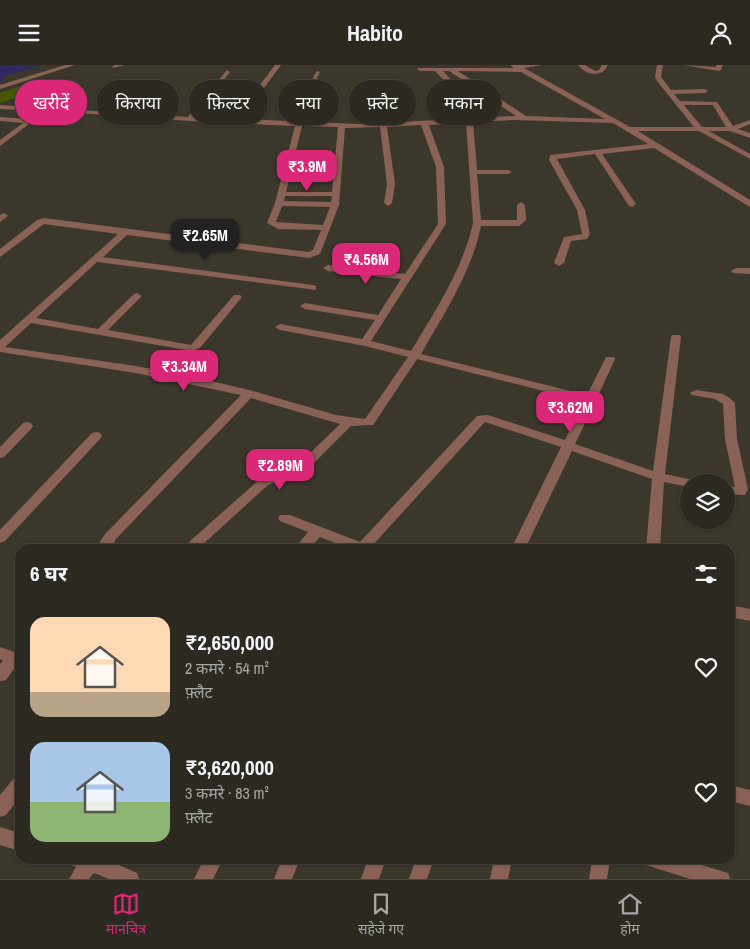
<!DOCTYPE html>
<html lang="hi">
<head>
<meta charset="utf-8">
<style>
	body { margin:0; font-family:"Archivo Narrow","Noto Sans Devanagari",sans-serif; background:#38352d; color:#f1f3f6; height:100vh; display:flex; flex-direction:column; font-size:19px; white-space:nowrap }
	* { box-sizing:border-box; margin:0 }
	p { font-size:16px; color:#a6a6a5 }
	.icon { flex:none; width:28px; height:28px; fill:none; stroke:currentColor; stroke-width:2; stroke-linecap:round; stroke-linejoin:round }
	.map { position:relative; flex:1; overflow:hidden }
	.drawer { position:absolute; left:15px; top:479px; width:720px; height:320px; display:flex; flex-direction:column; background:#2c2920; border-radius:15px; box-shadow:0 1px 4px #0004,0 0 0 1px #48453e }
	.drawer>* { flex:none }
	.hud { position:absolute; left:15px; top:15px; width:720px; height:45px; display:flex; gap:10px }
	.tools { position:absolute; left:680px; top:409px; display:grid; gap:10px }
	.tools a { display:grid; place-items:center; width:55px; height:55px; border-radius:50%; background:#2c2920; box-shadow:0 1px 4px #0004,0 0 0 1px #48453e; font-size:25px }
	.price { position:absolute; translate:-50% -42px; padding:0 11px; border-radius:10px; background:#db2777; color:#fff; font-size:16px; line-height:32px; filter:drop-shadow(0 1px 2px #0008) }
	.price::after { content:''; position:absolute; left:50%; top:30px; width:15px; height:11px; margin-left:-8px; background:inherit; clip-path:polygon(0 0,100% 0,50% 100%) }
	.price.selected { background:#222; color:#fff }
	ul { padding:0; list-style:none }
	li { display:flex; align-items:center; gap:15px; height:125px; padding:0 15px }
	li span { display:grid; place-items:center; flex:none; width:140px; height:100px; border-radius:15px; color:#555 }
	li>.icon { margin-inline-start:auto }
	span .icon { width:60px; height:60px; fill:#fffc; stroke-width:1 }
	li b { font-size:21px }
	h2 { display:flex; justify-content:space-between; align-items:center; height:60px; padding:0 15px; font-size:21px }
	.pill { padding:0 18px; border-radius:22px; background:#2c2920; box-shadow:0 1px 4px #0004,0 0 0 1px #48453e; font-size:18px; line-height:45px }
	.pill.selected { background:#db2777; color:#fff }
	header { display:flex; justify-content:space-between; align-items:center; height:65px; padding:0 15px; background:#2c2920; font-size:22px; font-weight:800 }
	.menu { display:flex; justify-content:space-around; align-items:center; height:70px; border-top:1px solid #48453e; background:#2c2920; font-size:14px; color:#a6a6a5 }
	.menu a { display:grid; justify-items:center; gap:2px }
	.menu .selected { color:#db2777 }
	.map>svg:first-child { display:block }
</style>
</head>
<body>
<header><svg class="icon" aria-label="menu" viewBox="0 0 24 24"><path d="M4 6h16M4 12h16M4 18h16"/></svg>Habito<svg class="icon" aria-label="person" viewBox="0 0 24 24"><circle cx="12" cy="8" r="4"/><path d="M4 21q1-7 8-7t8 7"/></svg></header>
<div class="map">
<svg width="750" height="814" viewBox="0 0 750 814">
	<rect width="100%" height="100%" fill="#3b372b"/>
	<path fill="#465605" d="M 37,16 L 51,21 L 0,38 L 0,28 Z"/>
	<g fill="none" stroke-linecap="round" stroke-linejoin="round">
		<g fill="#896255" fill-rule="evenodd">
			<path d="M 318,6 L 320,7 L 295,58 L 292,59 L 291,58 L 316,7 Z"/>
			<path d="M 373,28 L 375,29 L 374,60 L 372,61 L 370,60 L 371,29 Z"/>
		</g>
		<g fill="#896255" fill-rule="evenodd">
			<path d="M 65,0 L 75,0 L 0,24 L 0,20 Z"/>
			<path d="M 115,0 L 125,0 L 113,3 L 112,2 Z"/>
			<path d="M 275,0 L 281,0 L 241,54 L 358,59 L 480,53 L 435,6 L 420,6 L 417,4 L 418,3 L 514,3 L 510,0 L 542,0 L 524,3 L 630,62 L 694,62 L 657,16 L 655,12 L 657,0 L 663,0 L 661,12 L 671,25 L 705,24 L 708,26 L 705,28 L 674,29 L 680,36 L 717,37 L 733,61 L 750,55 L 750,59 L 738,64 L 750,68 L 750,73 L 730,66 L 709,66 L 750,89 L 750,94 L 699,66 L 638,66 L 750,135 L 750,142 L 654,83 L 602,89 L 636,139 L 632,142 L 629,141 L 595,89 L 557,94 L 585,145 L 590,169 L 587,174 L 571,176 L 564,198 L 559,201 L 554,198 L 564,172 L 582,169 L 577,145 L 549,95 L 550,90 L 648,79 L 613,58 L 514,55 L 473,57 L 477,105 L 508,105 L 512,107 L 508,109 L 477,109 L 481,155 L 517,155 L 517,140 L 521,137 L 525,140 L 526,155 L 519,161 L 481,161 C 472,206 444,249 421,289 L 587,330 L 606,292 L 614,292 L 615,294 L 597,333 L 598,335 L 595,338 L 575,379 L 653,406 L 671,272 L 672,270 L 680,270 L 681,272 L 665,409 L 693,415 L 695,418 L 689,418 L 689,422 L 664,417 L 660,484 L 646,484 L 652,414 L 572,386 L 525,484 L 511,484 L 561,382 L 485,357 L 371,482 L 372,484 L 351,484 L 320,472 L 309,484 L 294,484 L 308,467 L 280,456 L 278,453 L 280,450 L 290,450 L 360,477 L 477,351 L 488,350 L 565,375 L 584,336 L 417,294 L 373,360 L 351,361 L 307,405 L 268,420 L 200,482 L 190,482 L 188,479 L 190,476 L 260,414 L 299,399 L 340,359 L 251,333 L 115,475 L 114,479 L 120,484 L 102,484 L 100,477 L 105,469 L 241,330 L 136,308 L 0,287 L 0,275 L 118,169 L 44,159 L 0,192 L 0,184 L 37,155 L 44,153 L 308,187 L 313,185 L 321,165 L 278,164 L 267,158 L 275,138 L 295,61 L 204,57 L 50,46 L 45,47 L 0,81 L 0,75 L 23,58 L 0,56 L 0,52 L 28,54 L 39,46 L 0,44 L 0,40 L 188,52 L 227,5 L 230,7 L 195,52 L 234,54 ZM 443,6 L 449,6 L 516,51 L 487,52 ZM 458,6 L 521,7 L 605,54 L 526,51 ZM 684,40 L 713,40 L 726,62 L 702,62 ZM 466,58 L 473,158 C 463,204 435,246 411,286 L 371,276 L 446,159 L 444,102 L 429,60 ZM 421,60 L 436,102 L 438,159 L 405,209 L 328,200 L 323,203 L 328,206 L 401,214 L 378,250 L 305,238 L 300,241 L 305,244 L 375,255 L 362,274 L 280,259 L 275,262 L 280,265 L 365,281 L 408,292 L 365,354 L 336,350 L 253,326 L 203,314 L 136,301 L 5,282 L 31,258 L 192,286 L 200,283 L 242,232 L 240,230 L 234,230 L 191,280 L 108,265 L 142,231 L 137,228 L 134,229 L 98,264 L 36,253 L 97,197 L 316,225 L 316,221 L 313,220 L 103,192 L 127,170 L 309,193 L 320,189 L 339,140 L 345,63 L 380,62 L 387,119 L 384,138 L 388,141 L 392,138 L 395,119 L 387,62 ZM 302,61 L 338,62 L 332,127 L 286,127 ZM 285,131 L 332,131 L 331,137 L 284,136 ZM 282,141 L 330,142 L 323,160 L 276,157 Z"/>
			<path d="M 578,0 L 585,0 L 595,6 L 599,5 L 602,0 L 608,0 L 603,7 C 592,11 585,8 578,0 Z"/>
			<path d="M 683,0 L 716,2 L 717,0 L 723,0 L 721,5 L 719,6 Z"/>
			<path d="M 4,148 L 8,151 L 0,157 L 0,150 Z"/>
			<path d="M 736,203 L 750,203 L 750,209 L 733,208 L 731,206 Z"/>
			<path d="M 696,325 L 723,329 L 730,333 L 735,338 L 737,374 L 748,424 L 745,430 L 726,429 L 726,421 L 735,422 L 725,374 L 723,339 L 715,334 L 692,330 L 690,328 Z"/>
			<path d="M 27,357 L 31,358 L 33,361 L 31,364 L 4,392 L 0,393 L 0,382 L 23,358 Z"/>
			<path d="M 96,367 L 100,368 L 102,371 L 100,374 L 5,476 L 0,478 L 0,465 L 92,368 Z"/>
			<path d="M 730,540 L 750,544 L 750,556 L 730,552 Z"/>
			<path d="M 0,582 L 20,589 L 20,602 L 16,601 L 6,615 L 0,616 L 0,599 L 3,596 L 0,594 Z"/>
			<path d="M 20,710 L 20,732 L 6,750 L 0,752 L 0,730 L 14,713 Z"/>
			<path d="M 730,720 L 750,725 L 750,741 L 730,736 Z"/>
			<path d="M 0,762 L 20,768 L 20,786 L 0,780 Z"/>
			<path d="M 69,794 L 105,794 L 137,808 L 139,814 L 109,814 L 94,808 L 89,814 L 69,814 L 76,802 L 72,800 Z"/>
			<path d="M 204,794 L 223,794 L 213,814 L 194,814 Z"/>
			<path d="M 282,794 L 300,794 L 292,814 L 274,814 Z"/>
			<path d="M 368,794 L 386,794 L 379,814 L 361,814 Z"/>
			<path d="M 416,794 L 434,794 L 427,814 L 409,814 Z"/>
			<path d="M 494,794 L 512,794 L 508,814 L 490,814 Z"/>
			<path d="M 592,794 L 610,794 L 607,814 L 589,814 Z"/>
			<path d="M 643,794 L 682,794 L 728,808 L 730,814 L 690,814 L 646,800 Z"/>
		</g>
	</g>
	<path fill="#31295d" d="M 4,0 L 42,0 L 2,12 L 3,16 L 0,17 L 0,1 Z"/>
</svg>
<div class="tools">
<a><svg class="icon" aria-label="layers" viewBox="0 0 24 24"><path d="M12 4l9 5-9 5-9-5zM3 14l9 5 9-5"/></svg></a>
</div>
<b class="price" style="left:307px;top:127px">₹3.9M</b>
<b class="price selected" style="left:205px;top:196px">₹2.65M</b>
<b class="price" style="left:366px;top:220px">₹4.56M</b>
<b class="price" style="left:184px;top:327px">₹3.34M</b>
<b class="price" style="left:570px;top:368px">₹3.62M</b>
<b class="price" style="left:280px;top:426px">₹2.89M</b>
<div class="hud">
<a class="pill selected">खरीदें</a>
<a class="pill">किराया</a>
<a class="pill">फ़िल्टर</a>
<a class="pill">नया</a>
<a class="pill">फ़्लैट</a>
<a class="pill">मकान</a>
</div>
<section class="drawer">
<h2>6 घर<svg class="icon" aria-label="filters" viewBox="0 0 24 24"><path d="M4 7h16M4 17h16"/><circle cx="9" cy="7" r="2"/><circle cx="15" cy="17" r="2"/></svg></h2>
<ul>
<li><span style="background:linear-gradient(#ffd9b3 75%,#b9a48a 0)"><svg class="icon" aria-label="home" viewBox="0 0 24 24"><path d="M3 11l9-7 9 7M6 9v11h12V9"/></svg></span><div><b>₹2,650,000</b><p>2 कमरे · 54 m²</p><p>फ़्लैट</p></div><svg class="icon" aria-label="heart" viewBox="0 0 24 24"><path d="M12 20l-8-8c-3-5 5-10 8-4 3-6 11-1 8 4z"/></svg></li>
<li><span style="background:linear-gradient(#a9c7e8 60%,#8fb573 0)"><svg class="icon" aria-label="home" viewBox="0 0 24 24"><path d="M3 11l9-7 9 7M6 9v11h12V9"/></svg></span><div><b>₹3,620,000</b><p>3 कमरे · 83 m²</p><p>फ़्लैट</p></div><svg class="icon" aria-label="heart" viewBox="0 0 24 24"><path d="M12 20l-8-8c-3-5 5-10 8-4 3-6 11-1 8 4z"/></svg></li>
</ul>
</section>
</div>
<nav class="menu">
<a class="selected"><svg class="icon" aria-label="map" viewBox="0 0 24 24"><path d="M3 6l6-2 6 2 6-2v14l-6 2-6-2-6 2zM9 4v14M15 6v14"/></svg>मानचित्र</a>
<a><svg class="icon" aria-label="saved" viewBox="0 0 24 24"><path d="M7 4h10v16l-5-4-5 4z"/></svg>सहेजे गए</a>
<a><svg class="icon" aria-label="home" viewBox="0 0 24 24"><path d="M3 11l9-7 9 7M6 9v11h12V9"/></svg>होम</a>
</nav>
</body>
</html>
